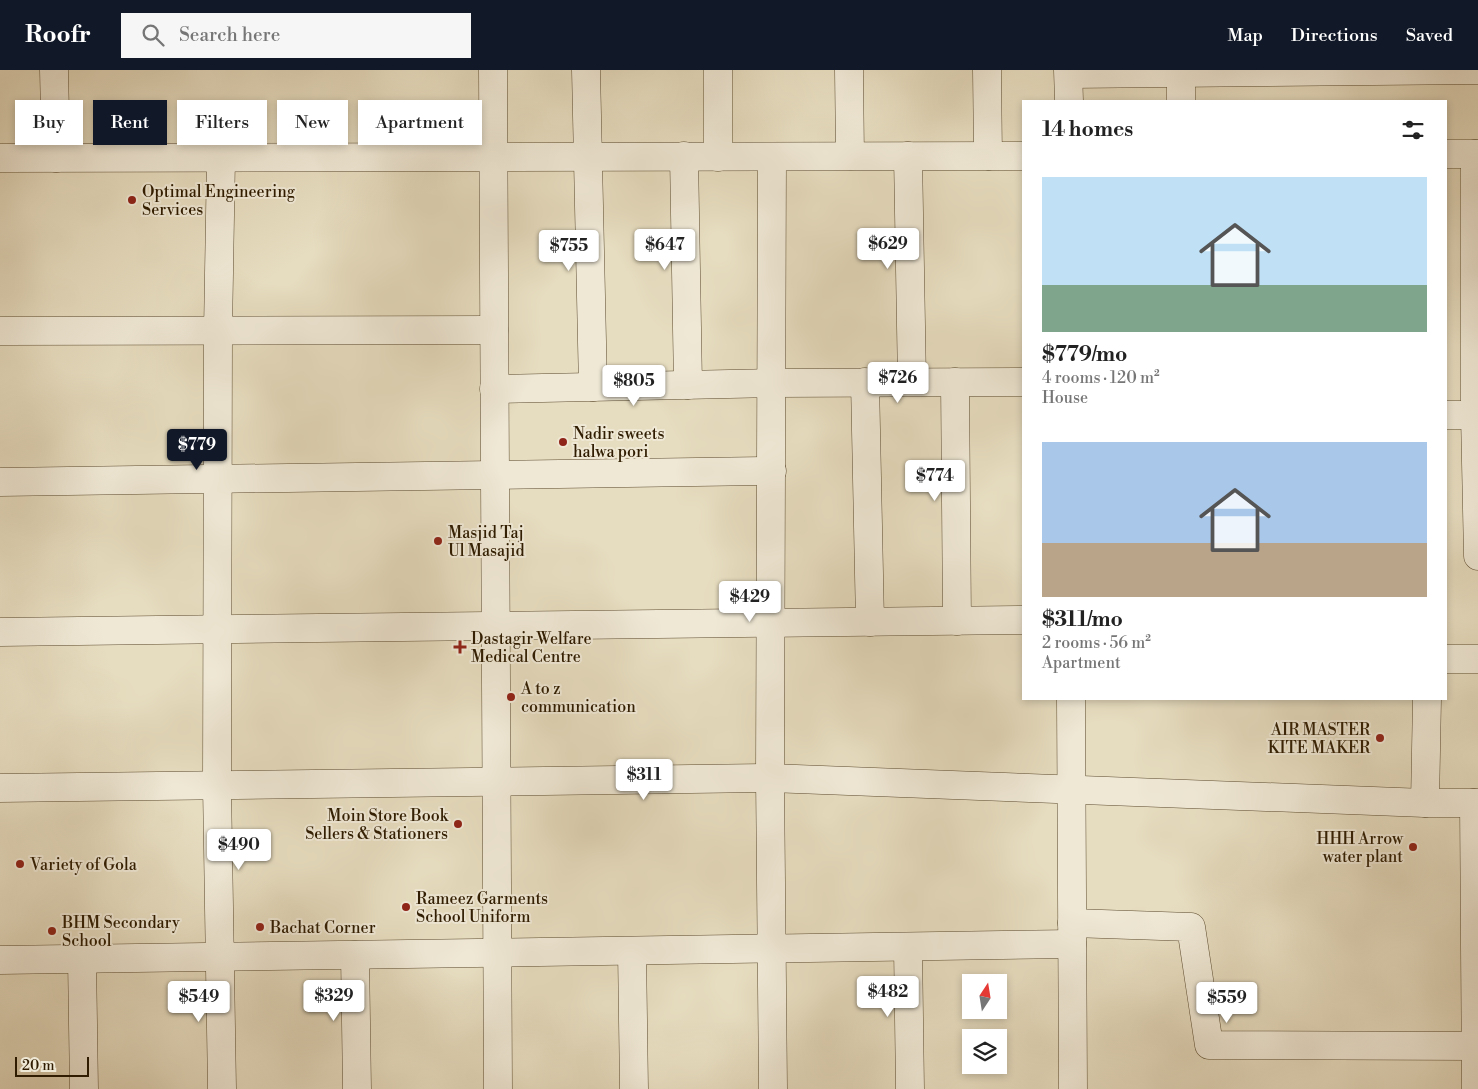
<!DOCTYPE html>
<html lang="en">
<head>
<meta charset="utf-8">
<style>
	body { margin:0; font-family:"Libre Bodoni",serif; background:#f6f6f6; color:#222; height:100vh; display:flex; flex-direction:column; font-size:19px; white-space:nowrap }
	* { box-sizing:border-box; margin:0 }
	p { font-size:16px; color:#767676 }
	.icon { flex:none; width:28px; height:28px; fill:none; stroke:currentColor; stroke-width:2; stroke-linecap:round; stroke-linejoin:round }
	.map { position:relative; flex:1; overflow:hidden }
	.details { position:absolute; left:1022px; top:30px; width:425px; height:600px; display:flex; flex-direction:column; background:#fff; border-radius:0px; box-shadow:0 2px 8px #0003 }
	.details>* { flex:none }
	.hud { position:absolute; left:15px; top:30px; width:475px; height:45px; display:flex; gap:10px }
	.needle { width:32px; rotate:12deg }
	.tools { position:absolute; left:962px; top:904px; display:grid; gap:10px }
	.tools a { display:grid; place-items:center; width:45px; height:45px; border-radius:0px; background:#fff; box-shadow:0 2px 8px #0003; font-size:25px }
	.scale { position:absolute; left:15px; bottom:12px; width:74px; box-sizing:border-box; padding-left:5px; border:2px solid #2f1c01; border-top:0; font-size:14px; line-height:18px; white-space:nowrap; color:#2f1c01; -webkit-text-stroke:4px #efe8d5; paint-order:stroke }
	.price { position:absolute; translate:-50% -42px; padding:0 11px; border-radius:5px; background:#fff; color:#222; font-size:16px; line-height:32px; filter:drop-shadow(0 1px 2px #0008) }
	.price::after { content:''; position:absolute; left:50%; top:30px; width:15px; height:11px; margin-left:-8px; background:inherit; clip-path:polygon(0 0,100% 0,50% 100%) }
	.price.active { background:#111827; color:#fff }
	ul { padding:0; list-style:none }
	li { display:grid; align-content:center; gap:10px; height:265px; padding:0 20px }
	li span { display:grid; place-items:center; height:155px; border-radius:0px; color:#555 }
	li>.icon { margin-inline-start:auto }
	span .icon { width:90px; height:90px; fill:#fffc; stroke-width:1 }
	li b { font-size:21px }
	h2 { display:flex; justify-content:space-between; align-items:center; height:60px; padding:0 20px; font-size:21px }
	.tag { padding:0 18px; border-radius:0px; background:#fff; box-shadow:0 2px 8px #0003; font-size:18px; line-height:45px }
	.tag.active { background:#111827; color:#fff }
	header { display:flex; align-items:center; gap:30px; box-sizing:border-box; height:70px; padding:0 25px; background:#111827; color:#fff }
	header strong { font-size:24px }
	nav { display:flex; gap:28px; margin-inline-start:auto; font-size:18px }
	.search { width:350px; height:45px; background:#f6f6f6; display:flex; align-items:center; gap:12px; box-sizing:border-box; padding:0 18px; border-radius:0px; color:#767676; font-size:19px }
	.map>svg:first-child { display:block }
</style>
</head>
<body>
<header>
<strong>Roofr</strong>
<div class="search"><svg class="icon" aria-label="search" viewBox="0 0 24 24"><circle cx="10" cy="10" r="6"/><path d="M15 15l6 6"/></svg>Search here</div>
<nav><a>Map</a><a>Directions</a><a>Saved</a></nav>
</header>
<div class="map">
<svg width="1478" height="1019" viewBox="0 0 1478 1019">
	<rect width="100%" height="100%" fill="#e6dcbf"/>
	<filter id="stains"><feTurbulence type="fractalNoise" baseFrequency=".004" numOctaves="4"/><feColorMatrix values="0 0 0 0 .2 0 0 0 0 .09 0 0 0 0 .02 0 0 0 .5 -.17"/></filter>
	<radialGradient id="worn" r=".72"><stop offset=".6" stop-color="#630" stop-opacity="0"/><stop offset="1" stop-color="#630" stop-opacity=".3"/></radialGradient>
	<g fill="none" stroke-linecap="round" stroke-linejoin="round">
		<g stroke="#5d4c30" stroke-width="29">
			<g id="minor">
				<path d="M 493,0 L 498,1019"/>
				<path d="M 586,0 L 593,317"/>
				<path d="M 718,0 L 718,87"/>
				<path d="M 849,0 L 850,86"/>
				<path d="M 987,0 L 988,86"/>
				<path d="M 1181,0 L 1181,31"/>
				<path d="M 1446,84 L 1478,84"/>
				<path d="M 1475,84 L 1475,345 L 1478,486"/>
				<path d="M 684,86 L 688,315"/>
				<path d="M 908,86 L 912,312"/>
				<path d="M 772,87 L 770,708 L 773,1019"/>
				<path d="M 221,88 L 218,261 L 217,716 L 222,1019"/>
				<path d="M 0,261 L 494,260"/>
				<path d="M 865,312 L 870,552"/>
				<path d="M 955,312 L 957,551"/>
				<path d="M 494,319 L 772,313 L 1024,312"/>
				<path d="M 1446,345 L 1478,345"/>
				<path d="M 0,412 L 772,401"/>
				<path d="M 0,562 C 341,556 683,555 1024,550"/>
				<path d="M 1446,589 L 1478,589"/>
				<path d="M 1425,733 L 1427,629"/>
				<path d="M 1474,733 L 1476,1019"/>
				<path d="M 1072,853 L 1191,857 L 1209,975 L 1476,976"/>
				<path d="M 908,877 L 910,1019"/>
				<path d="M 632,881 L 634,1019"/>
				<path d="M 355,885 L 357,1019"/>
				<path d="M 82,889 L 84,1019"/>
				<path d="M 0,890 L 1072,874"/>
			</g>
		</g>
		<g stroke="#5d4c30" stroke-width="29">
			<g id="tertiary">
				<path d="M 54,0 L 56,88"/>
				<path d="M 1068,0 L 1069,31"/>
				<path d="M 1069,4 L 1478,0"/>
				<path d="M 0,88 L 1024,86"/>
				<path d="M 1071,629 L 1073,1019"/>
				<path d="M 0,718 L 770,708 L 1425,733 L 1478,733"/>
			</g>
		</g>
		<use href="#minor" stroke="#efe8d5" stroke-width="28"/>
		<use href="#tertiary" stroke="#efe8d5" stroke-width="28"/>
	</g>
	<g fill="#8f2418" stroke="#efe8d5" stroke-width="2">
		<circle cx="132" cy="130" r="5"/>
		<circle cx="563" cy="372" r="5"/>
		<circle cx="438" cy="471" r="5"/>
		<path d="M457.5 569.5h5v5h5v5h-5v5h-5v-5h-5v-5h5z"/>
		<circle cx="511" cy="627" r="5"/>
		<circle cx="1380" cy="668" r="5"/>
		<circle cx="458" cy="754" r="5"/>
		<circle cx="1413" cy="777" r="5"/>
		<circle cx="20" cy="794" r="5"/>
		<circle cx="406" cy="837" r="5"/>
		<circle cx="260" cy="857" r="5"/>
		<circle cx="52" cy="861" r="5"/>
	</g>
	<g text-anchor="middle" stroke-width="4" stroke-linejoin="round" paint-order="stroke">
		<g font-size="16" fill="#2f1c01" stroke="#efe8d5" text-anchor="start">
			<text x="142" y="127">Optimal Engineering<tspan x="142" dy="18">Services</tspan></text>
			<text x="573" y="369">Nadir sweets<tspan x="573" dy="18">halwa pori</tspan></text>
			<text x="448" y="468">Masjid Taj<tspan x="448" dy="18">Ul Masajid</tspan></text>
			<text x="471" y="574">Dastagir Welfare<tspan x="471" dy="18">Medical Centre</tspan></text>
			<text x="521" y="624">A to z<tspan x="521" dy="18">communication</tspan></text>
			<text x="1370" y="665" text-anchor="end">AIR MASTER<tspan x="1370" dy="18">KITE MAKER</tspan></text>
			<text x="448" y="751" text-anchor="end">Moin Store Book<tspan x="448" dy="18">Sellers &amp; Stationers</tspan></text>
			<text x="1403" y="774" text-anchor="end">HHH Arrow<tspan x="1403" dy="18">water plant</tspan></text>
			<text x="30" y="800">Variety of Gola</text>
			<text x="416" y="834">Rameez Garments<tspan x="416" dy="18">School Uniform</tspan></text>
			<text x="62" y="858">BHM Secondary<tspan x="62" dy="18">School</tspan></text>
			<text x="270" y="863">Bachat Corner</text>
		</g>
	</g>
	<rect width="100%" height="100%" filter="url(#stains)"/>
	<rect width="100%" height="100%" fill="url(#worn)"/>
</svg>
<div class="tools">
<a><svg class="needle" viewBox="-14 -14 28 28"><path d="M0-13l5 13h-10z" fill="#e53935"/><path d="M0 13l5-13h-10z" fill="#767676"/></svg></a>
<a><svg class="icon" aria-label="layers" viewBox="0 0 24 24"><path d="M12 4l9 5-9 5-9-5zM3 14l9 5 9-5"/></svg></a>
</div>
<div class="scale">20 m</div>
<b class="price" style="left:888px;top:200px">$629</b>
<b class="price" style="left:665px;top:201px">$647</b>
<b class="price" style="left:569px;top:202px">$755</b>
<b class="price" style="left:898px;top:334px">$726</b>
<b class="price" style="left:634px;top:337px">$805</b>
<b class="price active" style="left:197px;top:401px">$779</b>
<b class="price" style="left:935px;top:432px">$774</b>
<b class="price" style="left:750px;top:553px">$429</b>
<b class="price" style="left:644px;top:731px">$311</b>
<b class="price" style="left:239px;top:801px">$490</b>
<b class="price" style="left:888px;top:948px">$482</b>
<b class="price" style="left:334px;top:952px">$329</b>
<b class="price" style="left:199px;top:953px">$549</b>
<b class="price" style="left:1227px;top:954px">$559</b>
<div class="hud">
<a class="tag">Buy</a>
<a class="tag active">Rent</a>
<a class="tag">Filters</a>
<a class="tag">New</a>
<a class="tag">Apartment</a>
</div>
<section class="details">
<h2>14 homes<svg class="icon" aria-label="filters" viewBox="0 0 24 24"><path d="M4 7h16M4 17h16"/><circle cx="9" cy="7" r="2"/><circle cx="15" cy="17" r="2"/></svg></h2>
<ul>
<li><span style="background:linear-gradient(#bfe0f5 70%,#7fa58c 0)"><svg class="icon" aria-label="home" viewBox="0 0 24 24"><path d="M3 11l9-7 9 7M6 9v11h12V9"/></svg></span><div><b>$779/mo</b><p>4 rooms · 120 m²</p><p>House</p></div></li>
<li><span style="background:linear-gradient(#a9c7e8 65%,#b9a48a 0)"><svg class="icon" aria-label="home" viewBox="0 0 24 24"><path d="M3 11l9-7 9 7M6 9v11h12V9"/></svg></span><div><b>$311/mo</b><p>2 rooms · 56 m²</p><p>Apartment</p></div></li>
</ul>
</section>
</div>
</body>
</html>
